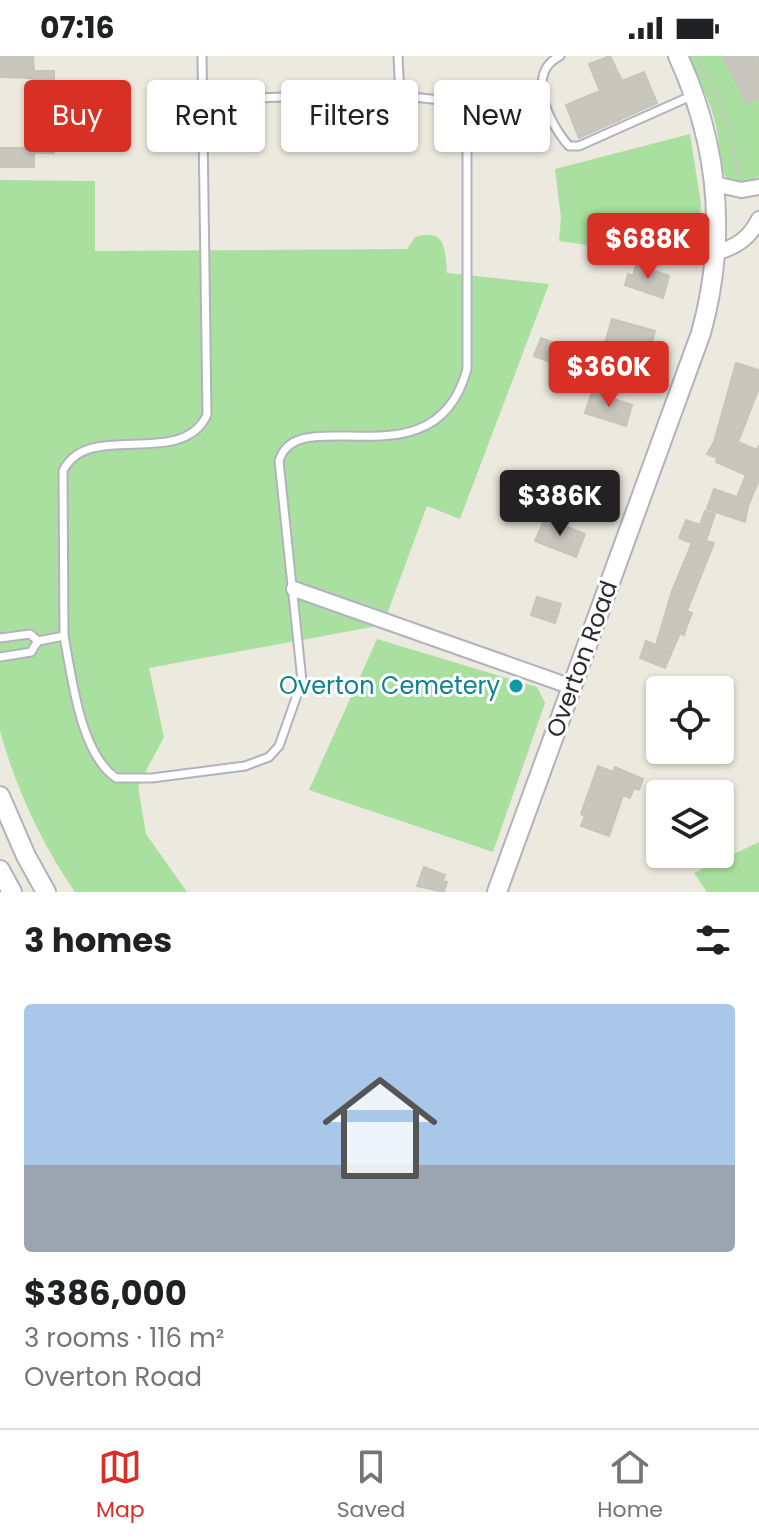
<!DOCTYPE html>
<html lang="en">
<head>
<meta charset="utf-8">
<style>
	body { margin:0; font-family:Poppins,sans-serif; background:#f2f2f2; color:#202124; height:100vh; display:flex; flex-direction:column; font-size:30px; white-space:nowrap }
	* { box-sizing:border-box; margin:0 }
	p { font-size:26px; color:#757577 }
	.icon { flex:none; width:44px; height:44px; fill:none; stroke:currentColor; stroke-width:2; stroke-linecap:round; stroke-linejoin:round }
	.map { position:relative; height:836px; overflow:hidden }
	.panel { display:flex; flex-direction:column; background:#fff; flex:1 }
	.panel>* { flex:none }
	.banner { position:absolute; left:24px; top:24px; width:712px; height:72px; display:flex; gap:16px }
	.buttons { position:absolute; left:646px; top:620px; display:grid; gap:16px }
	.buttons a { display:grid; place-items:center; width:88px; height:88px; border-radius:8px; background:#fff; box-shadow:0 2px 6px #0004; font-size:40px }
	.price { position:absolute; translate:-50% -68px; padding:0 18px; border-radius:8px; background:#d93025; color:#fff; font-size:26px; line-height:52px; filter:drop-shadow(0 2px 4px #0008) }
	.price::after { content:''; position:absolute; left:50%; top:48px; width:24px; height:18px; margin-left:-12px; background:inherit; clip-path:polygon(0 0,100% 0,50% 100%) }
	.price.selected { background:#222; color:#fff }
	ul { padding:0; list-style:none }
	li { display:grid; align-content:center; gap:16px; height:424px; padding:0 24px }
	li+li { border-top:2px solid #e0e0e0 }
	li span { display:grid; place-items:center; height:248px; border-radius:8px; color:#555 }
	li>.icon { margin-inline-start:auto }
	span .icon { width:144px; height:144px; fill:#fffc; stroke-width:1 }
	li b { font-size:34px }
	h2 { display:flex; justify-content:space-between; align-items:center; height:96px; padding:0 24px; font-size:34px }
	.chip { padding:0 28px; border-radius:8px; background:#fff; box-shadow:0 2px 6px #0004; font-size:28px; line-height:72px }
	.chip.selected { background:#d93025; color:#fff }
	.status { display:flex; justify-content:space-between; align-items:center; height:56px; padding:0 40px; background:#fff; direction:ltr }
	.status svg { height:22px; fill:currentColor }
	.tabs { display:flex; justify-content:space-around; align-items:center; height:112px; border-top:2px solid #e0e0e0; background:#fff; font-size:22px; color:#757577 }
	.tabs a { display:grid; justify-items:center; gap:4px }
	.tabs .selected { color:#d93025 }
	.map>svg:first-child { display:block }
</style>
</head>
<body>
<div class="status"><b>07:16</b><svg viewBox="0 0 49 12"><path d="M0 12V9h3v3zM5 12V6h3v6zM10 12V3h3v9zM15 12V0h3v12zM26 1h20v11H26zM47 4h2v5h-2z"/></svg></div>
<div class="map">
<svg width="759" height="836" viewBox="0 0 759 836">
	<rect width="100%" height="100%" fill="#ece9df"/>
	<g fill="#aae09f">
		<path d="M 688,0 L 759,0 L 759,121 C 751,126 737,129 729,123 C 717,114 720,95 718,82 C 715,53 700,26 688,0 Z"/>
		<path d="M 690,78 L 701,148 L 698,204 L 559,185 L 561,161 L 555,113 Z"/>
		<path d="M 0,124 L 95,125 L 95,195 L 407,193 L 415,181 C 446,172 445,193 447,217 L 549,228 L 460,463 L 427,450 L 383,569 L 149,612 L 164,681 L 138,730 L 146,778 L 187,836 L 75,836 C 42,789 15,730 0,675 Z"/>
		<path d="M 377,583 L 537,631 L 545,647 L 493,796 L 309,734 Z"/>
		<path d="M 759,786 L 759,836 L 707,836 L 694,817 Z"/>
	</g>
	<g fill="#c8c7bd" stroke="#c8c5b8" stroke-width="2">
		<path d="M 0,0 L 33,0 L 34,15 L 54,15 L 54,97 L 34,97 L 34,111 L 0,111 L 0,92 L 31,92 L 33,70 L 32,22 L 0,21 Z"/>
		<path d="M 610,0 L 622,25 L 644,16 L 657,47 L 579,82 L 566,49 L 600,35 L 589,8 Z"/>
		<path d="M 722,0 L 759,0 L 759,41 L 747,48 Z"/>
		<path d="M 636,209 L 669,220 L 663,242 L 625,229 L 628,218 L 633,220 Z"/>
		<path d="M 612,263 L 655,275 L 648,300 L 605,287 Z"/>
		<path d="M 541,282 L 568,292 L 561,310 L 534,300 Z"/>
		<path d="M 736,307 L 759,314 L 759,332 L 738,386 L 757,394 L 759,389 L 759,424 L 748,450 L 745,466 L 707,453 L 714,433 L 737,441 L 746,419 L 716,406 L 717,402 L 707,398 L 714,386 Z"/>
		<path d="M 592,336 L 632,349 L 626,370 L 585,357 Z"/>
		<path d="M 705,455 L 715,458 L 706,485 L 714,487 L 687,555 L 692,557 L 688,567 L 684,579 L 680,577 L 665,612 L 640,602 L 646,585 L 656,589 L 672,535 L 692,487 L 679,482 L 686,464 L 700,469 Z"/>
		<path d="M 545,462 L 585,478 L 576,501 L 535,485 Z"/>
		<path d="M 537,541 L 561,548 L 555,567 L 531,559 Z"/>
		<path d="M 598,710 L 613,716 L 615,711 L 643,723 L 639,734 L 634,732 L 630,742 L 623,739 L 609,780 L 581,770 L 585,760 L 581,758 Z"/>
		<path d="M 424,811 L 445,819 L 443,825 L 447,826 L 444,836 L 417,830 Z"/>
	</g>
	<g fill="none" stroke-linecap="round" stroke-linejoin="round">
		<g stroke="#b2b2be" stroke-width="11">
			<g id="service">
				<path d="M 398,0 L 400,41"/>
				<path d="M 560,0 C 524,17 550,69 569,90 L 579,90 L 691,40"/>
				<path d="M 64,580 C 72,622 80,697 116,722 L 152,722 L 245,710 L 269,701 L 279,690 L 302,625 L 279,405 C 297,342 435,433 467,313 L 467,71 L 459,50 C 429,32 248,43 203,44"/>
				<path d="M 0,582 L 30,578 L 38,585 L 64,580 L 63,415 C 88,363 181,414 207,359 L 202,0"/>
				<path d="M 0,601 L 31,596 L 38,585"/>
			</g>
		</g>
		<g stroke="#b2b2be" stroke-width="18">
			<g id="minor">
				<path d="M 715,128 L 741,134 L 759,131"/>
				<path d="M 716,197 C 737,190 749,183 759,163"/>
				<path d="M 294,533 L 572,631"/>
			</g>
		</g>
		<g stroke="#b2b2be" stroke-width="22">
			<g id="tertiary">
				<path d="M 0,740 L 26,800 L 46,836"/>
				<path d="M 0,814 L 12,836"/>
				<path d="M 497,836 L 701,277 C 727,183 719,89 678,0"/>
			</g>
		</g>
		<path stroke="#c8c8c8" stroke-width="3" stroke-dasharray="6 4" stroke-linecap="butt" d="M 698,0 L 730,73 L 738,119"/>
		<use href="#service" stroke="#fff" stroke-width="7"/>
		<use href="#minor" stroke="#fff" stroke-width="14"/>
		<use href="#tertiary" stroke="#fff" stroke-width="18"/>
	</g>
	<circle fill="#0f9aa8" stroke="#fff" stroke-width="3" cx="516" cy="630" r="8"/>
	<g text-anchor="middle" stroke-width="6" stroke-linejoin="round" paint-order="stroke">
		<g font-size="24" fill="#2c2c2c" stroke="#fff">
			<text transform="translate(582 603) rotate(-70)" y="8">Overton Road</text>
		</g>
		<g font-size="24" fill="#0d838f" stroke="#fff" text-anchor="end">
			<text x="500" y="638">Overton Cemetery</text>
		</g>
	</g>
</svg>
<div class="buttons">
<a><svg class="icon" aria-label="locate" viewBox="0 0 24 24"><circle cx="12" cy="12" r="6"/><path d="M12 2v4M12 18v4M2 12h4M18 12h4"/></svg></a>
<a><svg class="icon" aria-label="layers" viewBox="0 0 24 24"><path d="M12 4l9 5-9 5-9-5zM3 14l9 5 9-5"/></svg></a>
</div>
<b class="price" style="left:648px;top:225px">$688K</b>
<b class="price" style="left:609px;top:353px">$360K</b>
<b class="price selected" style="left:560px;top:482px">$386K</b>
<div class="banner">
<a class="chip selected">Buy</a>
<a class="chip">Rent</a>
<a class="chip">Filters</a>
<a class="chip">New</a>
</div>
</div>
<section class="panel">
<h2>3 homes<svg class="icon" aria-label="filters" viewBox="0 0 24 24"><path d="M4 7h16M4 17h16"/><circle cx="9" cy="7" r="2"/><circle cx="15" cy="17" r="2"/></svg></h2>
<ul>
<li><span style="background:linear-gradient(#a9c7e8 65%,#9aa5b1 0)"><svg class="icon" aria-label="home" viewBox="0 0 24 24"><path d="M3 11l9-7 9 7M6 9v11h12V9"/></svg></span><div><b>$386,000</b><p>3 rooms · 116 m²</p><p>Overton Road</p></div></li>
</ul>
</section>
<nav class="tabs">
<a class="selected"><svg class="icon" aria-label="map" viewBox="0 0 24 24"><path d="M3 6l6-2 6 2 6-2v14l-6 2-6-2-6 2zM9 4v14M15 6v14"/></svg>Map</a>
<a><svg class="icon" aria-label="saved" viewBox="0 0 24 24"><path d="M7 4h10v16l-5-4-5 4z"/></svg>Saved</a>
<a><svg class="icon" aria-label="home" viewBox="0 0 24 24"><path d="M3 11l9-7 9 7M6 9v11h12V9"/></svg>Home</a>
</nav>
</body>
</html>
